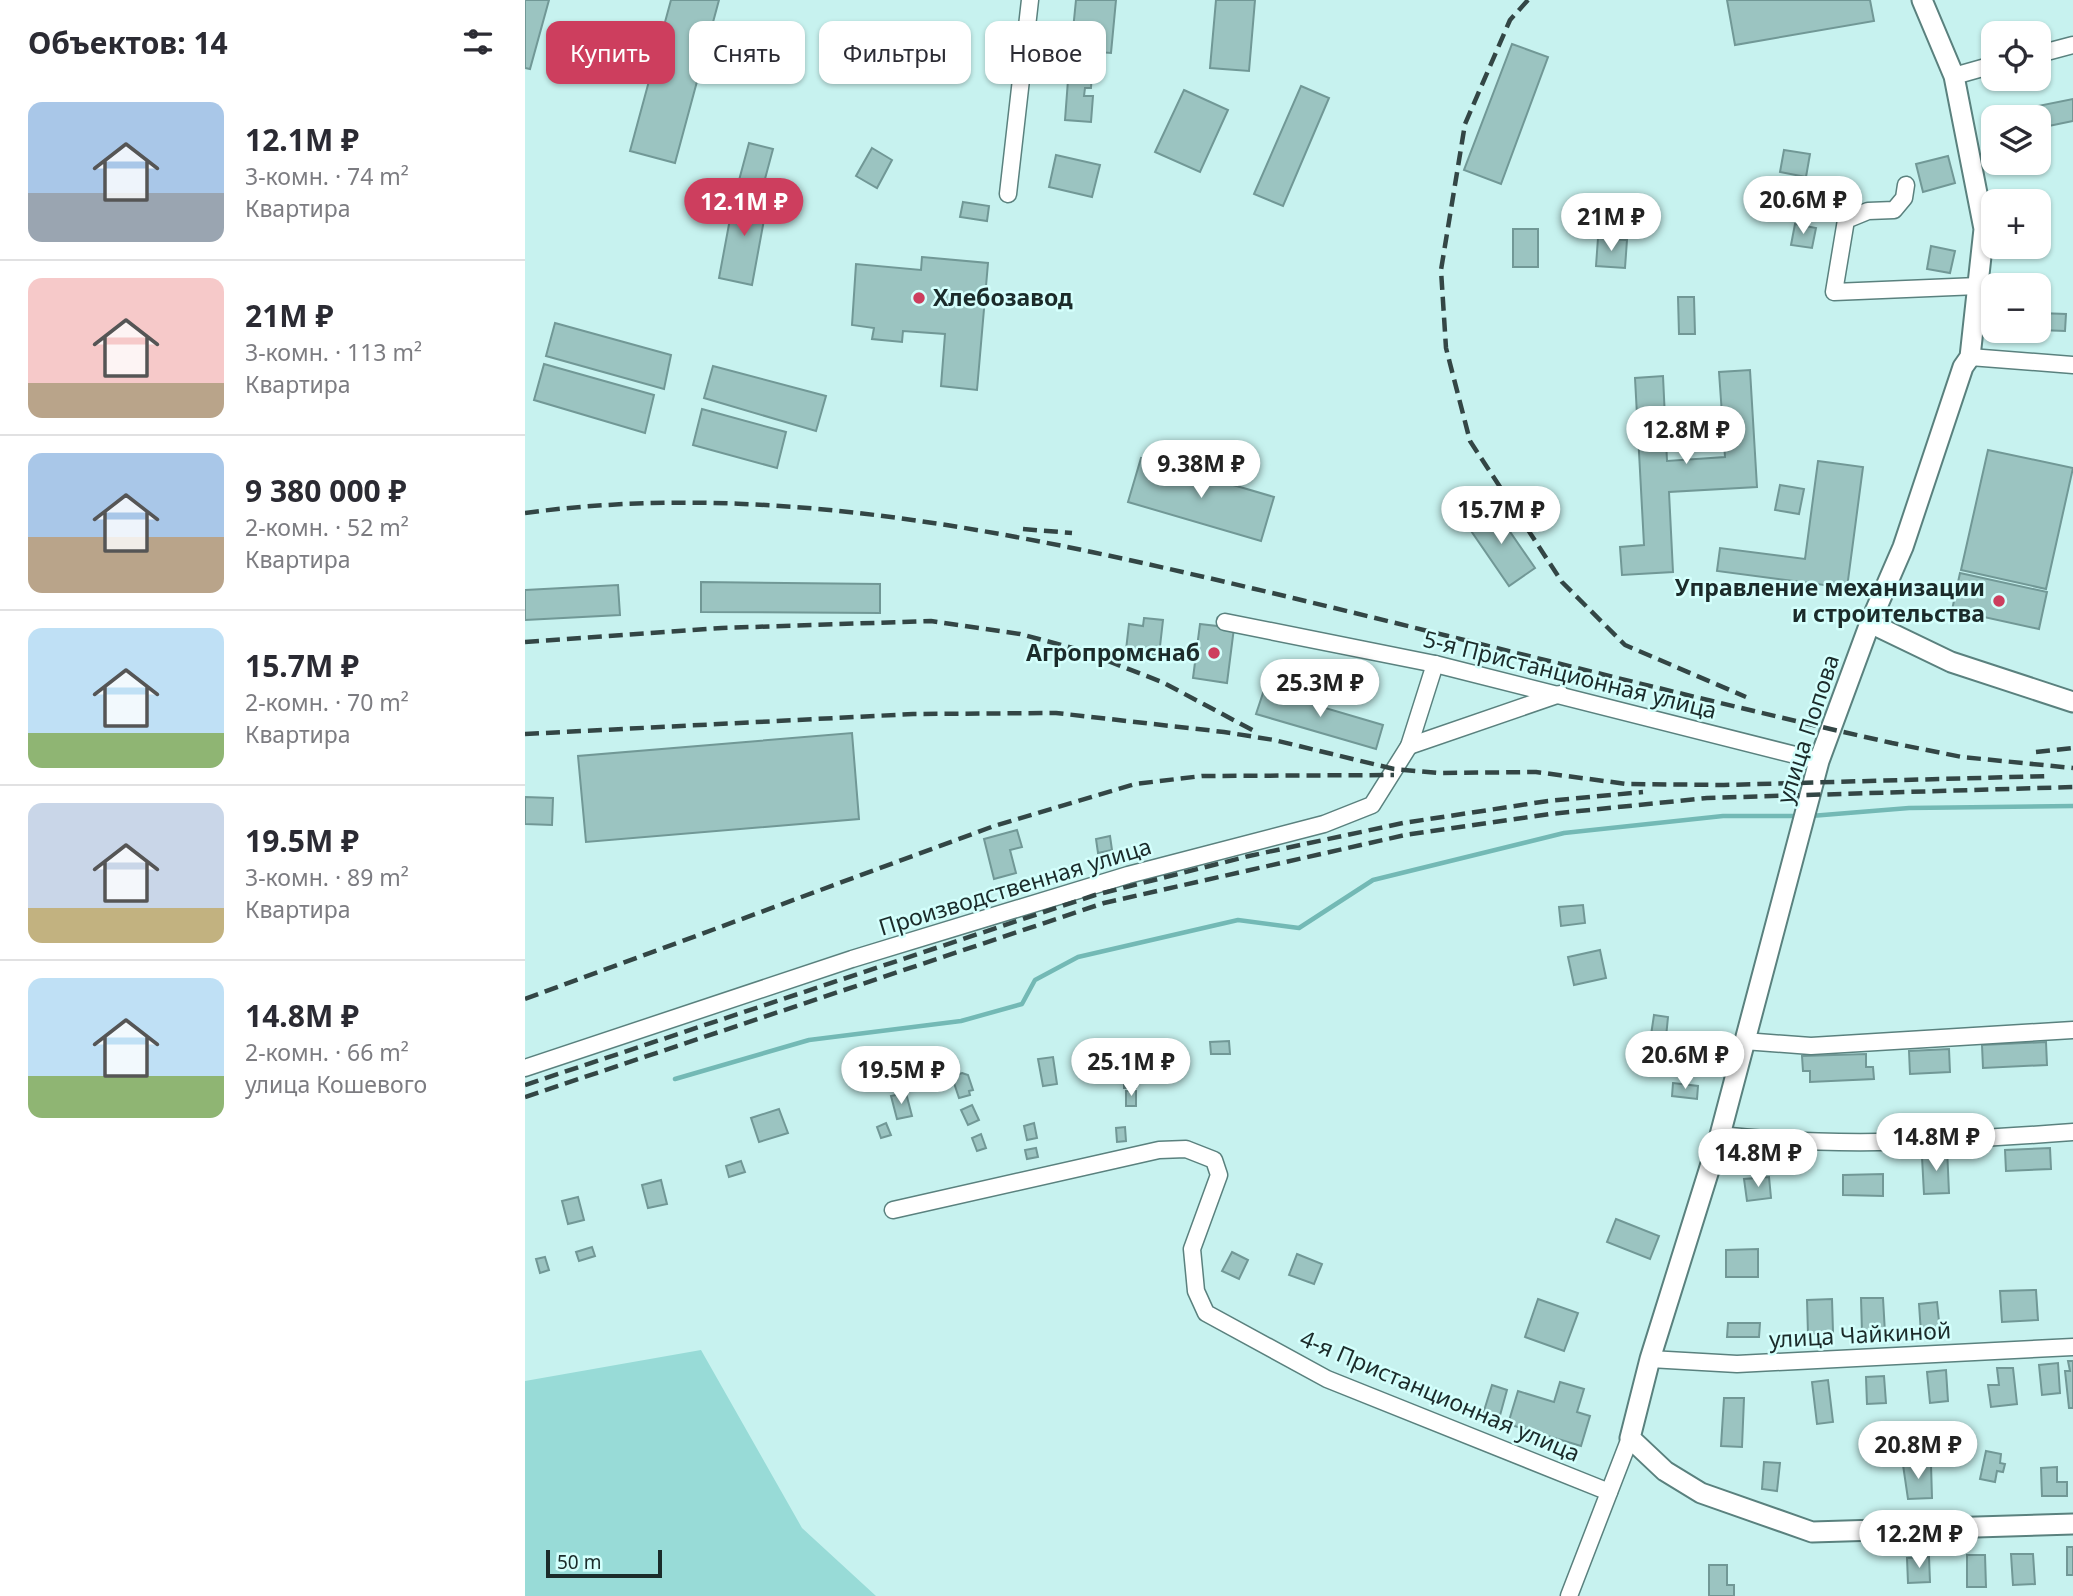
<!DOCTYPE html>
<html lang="ru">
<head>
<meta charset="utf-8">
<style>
	body { margin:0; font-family:"Noto Sans",sans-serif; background:#f2f2f3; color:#2b2b33; height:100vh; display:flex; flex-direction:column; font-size:26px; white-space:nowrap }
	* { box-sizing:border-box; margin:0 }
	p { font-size:23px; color:#7c7c81 }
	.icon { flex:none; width:38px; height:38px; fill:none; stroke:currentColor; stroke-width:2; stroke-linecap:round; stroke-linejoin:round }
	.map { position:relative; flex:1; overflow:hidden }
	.drawer { display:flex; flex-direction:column; background:#fff; width:525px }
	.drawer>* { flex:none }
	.top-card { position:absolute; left:21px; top:21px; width:665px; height:63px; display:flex; gap:14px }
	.fabs { position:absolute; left:1456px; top:21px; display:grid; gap:14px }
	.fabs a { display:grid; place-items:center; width:70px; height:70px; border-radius:14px; background:#fff; box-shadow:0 2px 5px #0004; font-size:35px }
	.scale { position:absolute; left:21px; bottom:18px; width:116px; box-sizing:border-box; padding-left:7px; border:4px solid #1b2b2a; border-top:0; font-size:19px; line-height:24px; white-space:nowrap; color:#1b2b2a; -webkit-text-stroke:5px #d4fffc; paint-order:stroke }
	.price { position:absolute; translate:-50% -60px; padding:0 16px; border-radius:24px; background:#fff; color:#222; font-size:23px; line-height:46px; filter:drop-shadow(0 2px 4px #0008) }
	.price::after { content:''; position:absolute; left:50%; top:42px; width:21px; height:16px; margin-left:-10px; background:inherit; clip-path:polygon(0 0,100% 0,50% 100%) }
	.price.active { background:#cd3e5e; color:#fff }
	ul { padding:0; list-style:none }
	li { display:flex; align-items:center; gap:21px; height:175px; padding:0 28px }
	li+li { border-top:2px solid #e1e1e2 }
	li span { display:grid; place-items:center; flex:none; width:196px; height:140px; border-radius:14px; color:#555 }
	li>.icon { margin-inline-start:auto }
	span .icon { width:84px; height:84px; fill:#fffc; stroke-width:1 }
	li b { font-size:30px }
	h2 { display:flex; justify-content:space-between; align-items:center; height:84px; padding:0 28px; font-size:30px }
	.chip { padding:0 24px; border-radius:14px; background:#fff; box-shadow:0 2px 5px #0004; font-size:24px; line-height:63px }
	.chip.active { background:#cd3e5e; color:#fff }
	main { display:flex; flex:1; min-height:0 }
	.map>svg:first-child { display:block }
</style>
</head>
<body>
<main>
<section class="drawer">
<h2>Объектов: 14<svg class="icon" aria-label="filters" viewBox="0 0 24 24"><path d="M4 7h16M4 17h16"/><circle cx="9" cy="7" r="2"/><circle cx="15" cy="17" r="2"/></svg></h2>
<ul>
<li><span style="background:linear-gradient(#a9c7e8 65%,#9aa5b1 0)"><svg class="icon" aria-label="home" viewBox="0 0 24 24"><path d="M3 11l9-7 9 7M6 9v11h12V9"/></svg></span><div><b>12.1M ₽</b><p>3-комн. · 74 m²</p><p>Квартира</p></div></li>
<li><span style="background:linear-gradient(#f6c9c9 75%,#b9a48a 0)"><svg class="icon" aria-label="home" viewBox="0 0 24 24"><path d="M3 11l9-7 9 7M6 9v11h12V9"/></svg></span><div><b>21M ₽</b><p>3-комн. · 113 m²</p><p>Квартира</p></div></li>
<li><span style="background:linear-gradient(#a9c7e8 60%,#b9a48a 0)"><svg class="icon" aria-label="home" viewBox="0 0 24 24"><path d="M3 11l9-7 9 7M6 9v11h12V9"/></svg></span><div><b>9 380 000 ₽</b><p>2-комн. · 52 m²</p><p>Квартира</p></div></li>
<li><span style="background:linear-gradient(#bfe0f5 75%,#8fb573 0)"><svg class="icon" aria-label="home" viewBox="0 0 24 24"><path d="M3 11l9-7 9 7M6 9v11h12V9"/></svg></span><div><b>15.7M ₽</b><p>2-комн. · 70 m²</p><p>Квартира</p></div></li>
<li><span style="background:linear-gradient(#c9d6e8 75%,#c2b280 0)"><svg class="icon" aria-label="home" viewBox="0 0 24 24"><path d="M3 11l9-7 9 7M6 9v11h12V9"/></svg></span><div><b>19.5M ₽</b><p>3-комн. · 89 m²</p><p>Квартира</p></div></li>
<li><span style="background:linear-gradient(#bfe0f5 70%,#8fb573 0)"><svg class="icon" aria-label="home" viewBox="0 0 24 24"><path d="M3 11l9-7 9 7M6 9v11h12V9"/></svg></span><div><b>14.8M ₽</b><p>2-комн. · 66 m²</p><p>улица Кошевого</p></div></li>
</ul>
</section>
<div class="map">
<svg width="1548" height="1596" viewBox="0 0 1548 1596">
	<rect width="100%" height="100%" fill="#c7f2ef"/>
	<path fill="#98dbd7" d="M 176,1350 L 277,1528 L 351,1596 L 0,1596 L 0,1381 Z"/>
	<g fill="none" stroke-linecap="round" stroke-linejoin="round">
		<g stroke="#73b9b5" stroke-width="4.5">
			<path d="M 1286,816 L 1384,808 L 1548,806"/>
			<path d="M 150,1079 L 284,1040 L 436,1021 L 497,1004 L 510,980 L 553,957 L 713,920 L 774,928 L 848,880 L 1039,833 L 1198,816 L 1274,816"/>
		</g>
	</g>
	<g fill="#9bc4c1" stroke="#719896" stroke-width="2">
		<path d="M 0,0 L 24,0 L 5,69 L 0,68 Z"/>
		<path d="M 146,0 L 194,0 L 150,163 L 105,151 Z"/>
		<path d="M 551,0 L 591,0 L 586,53 L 546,50 Z"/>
		<path d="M 691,0 L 730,0 L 724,71 L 685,68 Z"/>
		<path d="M 1202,0 L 1345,0 L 1349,21 L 1210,45 Z"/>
		<path d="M 987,44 L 1023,57 L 976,184 L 939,170 Z"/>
		<path d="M 539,56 L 562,57 L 561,71 L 567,71 L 566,88 L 560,88 L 559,96 L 568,96 L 566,122 L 540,120 L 543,80 L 538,80 Z"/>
		<path d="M 776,86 L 804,98 L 758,206 L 729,194 Z"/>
		<path d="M 659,90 L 703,110 L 675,172 L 630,152 Z"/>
		<path d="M 1548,99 L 1548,121 L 1514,128 L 1514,117 L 1510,117 L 1508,107 Z"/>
		<path d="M 224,143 L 248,149 L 237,190 L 213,184 Z"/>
		<path d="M 347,148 L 367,160 L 352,188 L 331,176 Z"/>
		<path d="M 1259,150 L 1285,154 L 1281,177 L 1255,172 Z"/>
		<path d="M 531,155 L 575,165 L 567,197 L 524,187 Z"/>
		<path d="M 1423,156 L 1430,183 L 1398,192 L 1391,164 Z"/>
		<path d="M 210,192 L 243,198 L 227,285 L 194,278 Z"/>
		<path d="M 438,202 L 464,206 L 462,221 L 435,217 Z"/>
		<path d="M 1270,224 L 1291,228 L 1287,248 L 1266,245 Z"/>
		<rect x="988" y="229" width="25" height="38"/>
		<path d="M 1073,238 L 1102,240 L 1100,268 L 1071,266 Z"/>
		<path d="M 1406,246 L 1430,251 L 1425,273 L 1402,269 Z"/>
		<path d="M 397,257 L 463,263 L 452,390 L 416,386 L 420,334 L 378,331 L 377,342 L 347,339 L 349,328 L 327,325 L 331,264 L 396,270 Z"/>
		<path d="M 1153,297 L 1169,297 L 1170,334 L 1154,334 Z"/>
		<path d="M 1514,313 L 1541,314 L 1540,331 L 1514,330 Z"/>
		<path d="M 30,323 L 146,355 L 139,389 L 21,356 Z"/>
		<path d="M 19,364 L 129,395 L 120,433 L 9,400 Z"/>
		<path d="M 188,366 L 301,396 L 291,431 L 179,398 Z"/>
		<path d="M 1225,370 L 1232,487 L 1144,492 L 1148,572 L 1097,575 L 1095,547 L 1119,545 L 1110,378 L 1138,376 L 1142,461 L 1200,457 L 1194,372 Z"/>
		<path d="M 177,409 L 261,432 L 252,468 L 168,445 Z"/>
		<path d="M 1463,450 L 1548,468 L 1521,589 L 1436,570 Z"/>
		<path d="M 616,458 L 749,497 L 736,541 L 603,502 Z"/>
		<path d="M 1293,461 L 1338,467 L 1322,588 L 1192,571 L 1195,548 L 1280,559 Z"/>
		<path d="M 1255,485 L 1279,489 L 1274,514 L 1250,510 Z"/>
		<path d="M 968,507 L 1010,568 L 984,586 L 942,525 Z"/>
		<path d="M 1435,573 L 1522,592 L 1514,629 L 1427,610 Z"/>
		<path d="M 176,582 L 355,584 L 355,613 L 176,612 Z"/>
		<path d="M 93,585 L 95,615 L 0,620 L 0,590 Z"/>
		<path d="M 619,618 L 638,620 L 634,655 L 601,650 L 604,624 L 618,626 Z"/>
		<path d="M 675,624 L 709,628 L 702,683 L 668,678 Z"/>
		<path d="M 739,690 L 858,725 L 851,749 L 731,714 Z"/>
		<path d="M 327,733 L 334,819 L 61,842 L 53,756 Z"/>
		<path d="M 0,797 L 28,798 L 27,825 L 0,824 Z"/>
		<path d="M 492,830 L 497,847 L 485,850 L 491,873 L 469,879 L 459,839 Z"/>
		<path d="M 585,836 L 587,850 L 573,853 L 571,839 Z"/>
		<path d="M 1058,905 L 1060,923 L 1036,926 L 1034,907 Z"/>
		<path d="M 1075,950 L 1081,978 L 1049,985 L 1043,957 Z"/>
		<path d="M 1129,1015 L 1143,1017 L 1141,1037 L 1126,1035 Z"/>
		<path d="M 704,1041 L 705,1054 L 686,1054 L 685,1042 Z"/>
		<path d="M 1521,1042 L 1522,1065 L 1458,1068 L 1457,1045 Z"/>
		<path d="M 1424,1049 L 1425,1072 L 1385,1074 L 1384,1051 Z"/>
		<path d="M 573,1052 L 576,1073 L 563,1075 L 560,1054 Z"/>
		<path d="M 1341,1054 L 1341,1067 L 1348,1067 L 1349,1079 L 1285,1082 L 1285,1071 L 1278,1071 L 1277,1056 Z"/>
		<path d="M 528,1057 L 532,1084 L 518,1086 L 513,1059 Z"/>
		<path d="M 437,1073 L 443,1075 L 448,1090 L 444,1091 L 445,1095 L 434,1098 L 427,1077 Z"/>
		<rect x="599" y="1077" width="12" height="11"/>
		<path d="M 1148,1083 L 1173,1086 L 1172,1099 L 1147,1096 Z"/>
		<rect x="601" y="1091" width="10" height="15"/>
		<path d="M 381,1093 L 387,1116 L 372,1119 L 366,1096 Z"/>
		<path d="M 447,1105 L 454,1120 L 443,1125 L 436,1110 Z"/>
		<path d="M 254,1109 L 263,1133 L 234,1142 L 226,1118 Z"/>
		<path d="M 361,1123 L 366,1135 L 356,1138 L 352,1127 Z"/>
		<path d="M 509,1123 L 512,1138 L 502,1140 L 499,1126 Z"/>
		<path d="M 600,1127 L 601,1141 L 592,1142 L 591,1128 Z"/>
		<path d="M 456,1134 L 461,1148 L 452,1151 L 447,1138 Z"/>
		<path d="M 511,1148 L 513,1157 L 502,1159 L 500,1150 Z"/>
		<path d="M 1422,1148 L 1424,1193 L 1399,1194 L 1397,1157 L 1409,1157 L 1409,1149 Z"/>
		<path d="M 1525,1148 L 1526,1169 L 1481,1171 L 1480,1150 Z"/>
		<path d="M 216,1161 L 220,1172 L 204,1177 L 201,1166 Z"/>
		<path d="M 1358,1174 L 1358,1196 L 1318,1195 L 1318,1175 Z"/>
		<path d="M 1244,1177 L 1246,1198 L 1222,1201 L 1219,1179 Z"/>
		<path d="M 136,1180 L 142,1204 L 123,1208 L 117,1185 Z"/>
		<path d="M 53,1197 L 59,1220 L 43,1224 L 37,1201 Z"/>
		<path d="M 1091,1219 L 1134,1236 L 1125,1259 L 1082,1242 Z"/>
		<path d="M 67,1247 L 70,1256 L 54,1261 L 51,1252 Z"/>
		<path d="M 1233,1249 L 1233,1277 L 1201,1277 L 1201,1250 Z"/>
		<path d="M 707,1252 L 723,1260 L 714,1279 L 697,1271 Z"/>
		<path d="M 772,1254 L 797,1264 L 789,1284 L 764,1275 Z"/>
		<path d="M 20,1257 L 24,1270 L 15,1273 L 11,1259 Z"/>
		<path d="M 1511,1290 L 1513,1320 L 1477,1322 L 1475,1291 Z"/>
		<path d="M 1336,1298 L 1358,1298 L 1360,1333 L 1337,1332 Z"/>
		<path d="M 1013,1299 L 1053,1313 L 1039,1351 L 1000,1337 Z"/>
		<path d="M 1307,1299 L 1308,1332 L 1283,1334 L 1282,1300 Z"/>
		<path d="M 1412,1302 L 1415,1331 L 1396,1333 L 1394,1304 Z"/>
		<path d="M 1203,1323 L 1235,1323 L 1234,1337 L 1202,1337 Z"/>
		<path d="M 1543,1361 L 1548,1361 L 1548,1408 L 1544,1408 L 1540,1371 L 1545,1371 Z"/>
		<path d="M 1533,1363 L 1535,1393 L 1517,1395 L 1514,1365 Z"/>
		<path d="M 1472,1368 L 1488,1368 L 1492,1404 L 1466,1407 L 1463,1385 L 1474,1385 Z"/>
		<path d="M 1421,1370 L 1423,1401 L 1405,1403 L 1402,1372 Z"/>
		<path d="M 1359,1376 L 1361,1403 L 1342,1404 L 1341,1377 Z"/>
		<path d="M 1303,1380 L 1308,1422 L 1292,1424 L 1287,1382 Z"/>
		<path d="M 1035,1382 L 1059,1389 L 1052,1412 L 1065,1416 L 1056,1446 L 983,1424 L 993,1391 L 1029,1402 Z"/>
		<path d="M 967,1385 L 982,1390 L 974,1419 L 958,1414 Z"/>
		<path d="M 1199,1398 L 1219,1398 L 1217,1447 L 1196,1446 Z"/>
		<path d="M 1461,1451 L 1476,1454 L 1475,1463 L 1480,1464 L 1478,1472 L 1472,1471 L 1470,1482 L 1455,1479 Z"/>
		<path d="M 1239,1462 L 1255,1463 L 1252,1491 L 1237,1489 Z"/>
		<path d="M 1406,1464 L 1407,1498 L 1383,1499 L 1378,1465 Z"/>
		<path d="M 1532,1467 L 1532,1482 L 1542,1482 L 1542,1496 L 1517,1496 L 1516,1468 Z"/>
		<rect x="1542" y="1547" width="6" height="28"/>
		<path d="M 1486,1554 L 1508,1554 L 1510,1584 L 1488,1585 Z"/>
		<path d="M 1442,1555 L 1460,1555 L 1461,1587 L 1442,1587 Z"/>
		<path d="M 1404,1557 L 1405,1582 L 1383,1583 L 1382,1558 Z"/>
		<path d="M 1184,1565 L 1202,1565 L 1202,1585 L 1209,1585 L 1209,1596 L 1184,1596 Z"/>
	</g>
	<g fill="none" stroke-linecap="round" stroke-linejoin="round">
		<g stroke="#5a817e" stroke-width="19">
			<g id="minor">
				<path d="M 1514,54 L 1548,45"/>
				<path d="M 1429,76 L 1468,65"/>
				<path d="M 1381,185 L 1379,198 L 1369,210 L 1343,211 L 1321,220 L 1309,292 L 1453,286"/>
				<path d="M 483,194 L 505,0"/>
				<path d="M 1445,357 L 1548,365"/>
				<path d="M 700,622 L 910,664 L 1294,761"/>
				<path d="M 884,746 L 1035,694"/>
				<path d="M 1219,1041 L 1286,1046 L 1548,1030"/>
				<path d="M 0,1068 L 327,959 L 603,875 L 799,824 L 847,805 L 884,746 L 910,664"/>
				<path d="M 1195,1135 C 1313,1148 1429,1141 1548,1132"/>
				<path d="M 368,1210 L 634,1150 L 661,1149 L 689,1160 L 694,1175 L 667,1249 L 671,1291 L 681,1313 L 802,1379 L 1084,1492"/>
				<path d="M 1125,1359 L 1212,1364 L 1548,1347"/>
				<path d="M 1044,1596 L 1105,1438"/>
			</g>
		</g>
		<g stroke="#5a817e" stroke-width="23">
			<g id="tertiary">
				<path d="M 1397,0 L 1429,76 L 1459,229 L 1445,357 L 1438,367 L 1378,547 L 1345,623 L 1294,761 L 1195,1135 L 1125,1359 L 1105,1438 L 1140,1471 L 1176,1493 L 1287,1532 L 1548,1524"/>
				<path d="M 1345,623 L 1426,662 L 1548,702"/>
			</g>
		</g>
		<use href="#minor" stroke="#fff" stroke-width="16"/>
		<use href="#tertiary" stroke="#fff" stroke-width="19"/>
		<g stroke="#334645" stroke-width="4.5" stroke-dasharray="14 7" stroke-linecap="butt">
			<path d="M 1003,0 L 985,20 L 940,124 L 916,270 L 921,348 L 945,441 L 1037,582 L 1100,645 L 1221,697"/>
			<path d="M 0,513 C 259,478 517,538 768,598 C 967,646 1166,698 1367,743 L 1437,757 L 1548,768"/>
			<path d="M 498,529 L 547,533"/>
			<path d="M 0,642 L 197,628 L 406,621 L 495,634 L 552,649 L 637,682 L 733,733"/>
			<path d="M 0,734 L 388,714 L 531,713 L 699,732 L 749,740 L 869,769 L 913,773 L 1011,772 L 1102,784 L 1199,785 L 1524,776"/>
			<path d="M 1511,752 L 1548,748"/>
			<path d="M 0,999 L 469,826 L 610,784 L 677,776 L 869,775"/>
			<path d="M 0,1085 L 570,895 L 724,856 L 878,823 L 1023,801 L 1118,792"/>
			<path d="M 0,1097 L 579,903 L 880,835 L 1025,814 L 1182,798 L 1548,787"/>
		</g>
	</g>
	<g fill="#cd3e5e" stroke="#d4fffc" stroke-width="2.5">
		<circle cx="394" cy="298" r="7"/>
		<circle cx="1474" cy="601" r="7"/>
		<circle cx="689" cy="653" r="7"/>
	</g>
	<g text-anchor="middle" stroke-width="5" stroke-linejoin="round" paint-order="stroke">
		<g font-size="23" font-weight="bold" fill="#1b2b2a" stroke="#d4fffc" text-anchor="end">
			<text x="408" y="306" text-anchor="start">Хлебозавод</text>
			<text x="1460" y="596">Управление механизации<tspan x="1460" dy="26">и строительства</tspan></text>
			<text x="675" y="661">Агропромснаб</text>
		</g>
		<g font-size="23" fill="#1b2b2a" stroke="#d4fffc">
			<text transform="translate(1045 675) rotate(14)" y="8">5-я Пристанционная улица</text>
			<text transform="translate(1283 729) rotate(-72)" y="8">улица Попова</text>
			<text transform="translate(490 887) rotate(-17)" y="8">Производственная улица</text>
			<text transform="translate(1335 1335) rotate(-3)" y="8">улица Чайкиной</text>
			<text transform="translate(915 1396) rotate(23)" y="8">4-я Пристанционная улица</text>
		</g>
	</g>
</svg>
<div class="fabs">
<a><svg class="icon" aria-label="locate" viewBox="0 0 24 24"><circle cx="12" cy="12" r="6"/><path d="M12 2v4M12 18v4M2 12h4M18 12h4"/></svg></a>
<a><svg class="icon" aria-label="layers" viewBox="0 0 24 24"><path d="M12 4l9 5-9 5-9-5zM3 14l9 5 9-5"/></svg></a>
<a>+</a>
<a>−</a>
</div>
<div class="scale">50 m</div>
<b class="price" style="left:1278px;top:236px">20.6M ₽</b>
<b class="price active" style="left:219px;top:238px">12.1M ₽</b>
<b class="price" style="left:1086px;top:253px">21M ₽</b>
<b class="price" style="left:1161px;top:466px">12.8M ₽</b>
<b class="price" style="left:676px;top:500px">9.38M ₽</b>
<b class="price" style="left:976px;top:546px">15.7M ₽</b>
<b class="price" style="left:795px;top:719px">25.3M ₽</b>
<b class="price" style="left:1160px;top:1091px">20.6M ₽</b>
<b class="price" style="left:606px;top:1098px">25.1M ₽</b>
<b class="price" style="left:376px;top:1106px">19.5M ₽</b>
<b class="price" style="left:1411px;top:1173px">14.8M ₽</b>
<b class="price" style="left:1233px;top:1189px">14.8M ₽</b>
<b class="price" style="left:1393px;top:1481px">20.8M ₽</b>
<b class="price" style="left:1394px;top:1570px">12.2M ₽</b>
<div class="top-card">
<a class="chip active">Купить</a>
<a class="chip">Снять</a>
<a class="chip">Фильтры</a>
<a class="chip">Новое</a>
</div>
</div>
</main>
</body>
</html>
